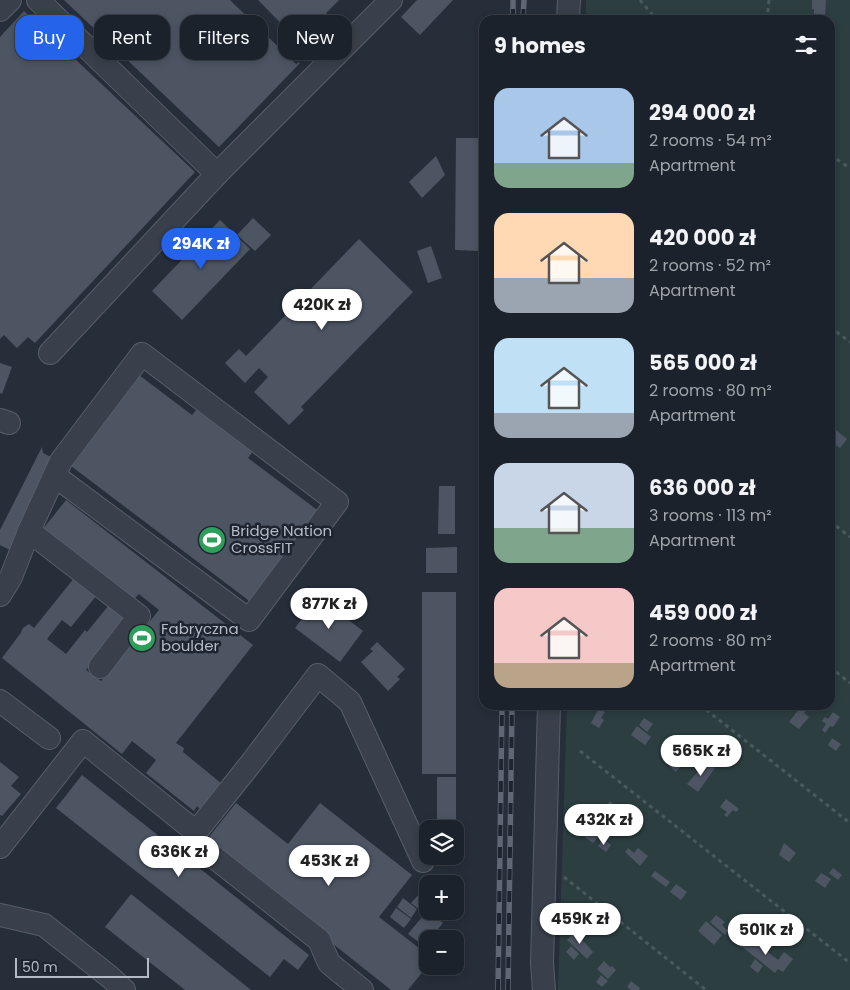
<!DOCTYPE html>
<html lang="en">
<head>
<meta charset="utf-8">
<style>
	body { margin:0; font-family:Poppins,sans-serif; background:#292f38; color:#f1f3f6; height:100vh; display:flex; flex-direction:column; font-size:19px; white-space:nowrap }
	* { box-sizing:border-box; margin:0 }
	p { font-size:16px; color:#a0a4a9 }
	.icon { flex:none; width:28px; height:28px; fill:none; stroke:currentColor; stroke-width:2; stroke-linecap:round; stroke-linejoin:round }
	.map { position:relative; flex:1; overflow:hidden }
	.details { position:absolute; left:479px; top:15px; width:356px; height:695px; display:flex; flex-direction:column; background:#1c222c; border-radius:15px; box-shadow:0 2px 8px #0003,0 0 0 1px #3a3f48 }
	.details>* { flex:none }
	.guide { position:absolute; left:15px; top:15px; width:389px; height:45px; display:flex; gap:10px }
	.buttons { position:absolute; left:419px; top:820px; display:grid; gap:10px }
	.buttons a { display:grid; place-items:center; width:45px; height:45px; border-radius:10px; background:#1c222c; box-shadow:0 2px 8px #0003,0 0 0 1px #3a3f48; font-size:25px }
	.scale { position:absolute; left:15px; bottom:12px; width:134px; box-sizing:border-box; padding-left:5px; border:2px solid #b5bbc6; border-top:0; font-size:14px; line-height:18px; white-space:nowrap; color:#b5bbc6; -webkit-text-stroke:4px #1f2530; paint-order:stroke }
	.price { position:absolute; translate:-50% -42px; padding:0 11px; border-radius:18px; background:#fff; color:#222; font-size:16px; line-height:32px; filter:drop-shadow(0 1px 2px #0008) }
	.price::after { content:''; position:absolute; left:50%; top:30px; width:15px; height:11px; margin-left:-8px; background:inherit; clip-path:polygon(0 0,100% 0,50% 100%) }
	.price.on { background:#2563eb; color:#fff }
	ul { padding:0; list-style:none }
	li { display:flex; align-items:center; gap:15px; height:125px; padding:0 15px }
	li span { display:grid; place-items:center; flex:none; width:140px; height:100px; border-radius:15px; color:#555 }
	li>.icon { margin-inline-start:auto }
	span .icon { width:60px; height:60px; fill:#fffc; stroke-width:1 }
	li b { font-size:21px }
	h2 { display:flex; justify-content:space-between; align-items:center; height:60px; padding:0 15px; font-size:21px }
	.pill { padding:0 18px; border-radius:15px; background:#1c222c; box-shadow:0 2px 8px #0003,0 0 0 1px #3a3f48; font-size:18px; line-height:45px }
	.pill.on { background:#2563eb; color:#fff }
	.map>svg:first-child { display:block }
</style>
</head>
<body>
<div class="map">
<svg width="850" height="990" viewBox="0 0 850 990">
	<rect width="100%" height="100%" fill="#262e3a"/>
	<path fill="#2c3e40" d="M 586,0 L 850,0 L 850,990 L 558,990 L 567,705 L 830,705 L 830,20 L 586,20 Z"/>
	<g fill="#4d5563">
		<path d="M 64,0 L 230,0 L 296,64 L 299,62 L 300,63 L 219,147 Z"/>
		<path d="M 258,0 L 339,0 L 326,13 L 342,28 L 316,55 L 310,50 L 309,51 L 308,48 L 300,43 Z"/>
		<path d="M 417,0 L 453,0 L 420,35 L 401,17 Z"/>
		<path d="M 812,0 L 826,0 L 825,16 L 814,15 L 814,9 L 812,9 Z"/>
		<path d="M 24,11 L 195,172 L 35,343 L 28,337 L 17,348 L 4,335 L 0,339 L 0,37 Z"/>
		<path d="M 456,138 L 482,138 L 480,251 L 455,250 Z"/>
		<path d="M 436,156 L 445,175 L 422,198 L 409,182 Z"/>
		<path d="M 253,218 L 271,235 L 255,251 L 237,235 Z"/>
		<path d="M 220,220 L 250,249 L 182,320 L 152,291 Z"/>
		<path d="M 359,239 L 413,292 L 301,407 L 304,410 L 289,425 L 254,392 L 268,377 L 259,368 L 245,383 L 225,363 L 239,349 L 246,356 Z"/>
		<path d="M 431,246 L 442,278 L 428,283 L 417,251 Z"/>
		<path d="M 0,363 L 12,367 L 2,394 L 0,393 Z"/>
		<path d="M 139,375 L 192,415 L 204,401 L 254,450 L 248,458 L 320,512 L 252,603 L 71,466 Z"/>
		<path d="M 836,430 L 847,439 L 840,448 L 830,441 L 830,438 Z"/>
		<path d="M 42,447 L 43,453 L 53,458 L 10,550 L 0,545 L 0,530 Z"/>
		<path d="M 439,486 L 455,486 L 455,534 L 438,534 Z"/>
		<path d="M 66,500 L 253,645 L 176,743 L 184,748 L 183,752 L 222,784 L 201,810 L 197,806 L 194,811 L 146,773 L 156,760 L 132,741 L 122,754 L 2,658 L 20,634 L 23,628 L 29,624 L 34,628 L 75,577 L 97,595 L 71,627 L 62,620 L 47,639 L 66,654 L 85,630 L 87,632 L 109,605 L 127,619 L 86,670 L 101,681 L 159,610 L 139,594 L 134,599 L 43,529 Z"/>
		<path d="M 457,547 L 457,573 L 426,573 L 426,548 Z"/>
		<rect x="422" y="592" width="34" height="182"/>
		<path d="M 318,597 L 363,631 L 340,662 L 295,628 Z"/>
		<path d="M 377,642 L 405,669 L 397,677 L 400,679 L 388,691 L 361,662 L 373,651 L 370,649 Z"/>
		<path d="M 802,705 L 809,706 L 804,713 L 809,717 L 799,729 L 789,722 Z"/>
		<path d="M 599,708 L 605,712 L 601,718 L 604,720 L 599,728 L 591,723 Z"/>
		<path d="M 833,712 L 840,717 L 833,727 L 830,726 L 825,733 L 822,730 L 826,724 L 822,721 L 825,717 L 828,719 Z"/>
		<path d="M 644,718 L 653,724 L 647,732 L 639,725 Z"/>
		<path d="M 637,726 L 651,737 L 645,745 L 631,735 Z"/>
		<path d="M 832,738 L 841,744 L 836,751 L 828,745 Z"/>
		<path d="M 676,758 L 683,764 L 676,772 L 669,766 Z"/>
		<path d="M 707,761 L 715,768 L 698,792 L 687,784 Z"/>
		<path d="M 0,762 L 19,777 L 11,786 L 21,794 L 2,816 L 0,815 Z"/>
		<path d="M 82,775 L 309,955 L 298,970 L 284,959 L 270,977 L 56,808 Z"/>
		<rect x="437" y="777" width="19" height="52"/>
		<path d="M 726,799 L 739,809 L 736,812 L 733,810 L 727,817 L 724,815 L 727,812 L 720,807 Z"/>
		<path d="M 610,801 L 619,809 L 601,830 L 592,821 Z"/>
		<path d="M 236,803 L 288,844 L 320,803 L 412,875 L 379,917 L 428,955 L 428,965 L 408,990 L 391,990 L 205,842 Z"/>
		<path d="M 582,806 L 589,812 L 583,821 L 575,815 Z"/>
		<path d="M 588,829 L 598,837 L 593,843 L 583,836 Z"/>
		<path d="M 603,839 L 611,845 L 606,852 L 598,846 Z"/>
		<path d="M 784,843 L 796,853 L 789,862 L 779,855 Z"/>
		<path d="M 628,848 L 634,853 L 638,848 L 648,856 L 640,866 L 625,852 Z"/>
		<path d="M 437,856 L 455,856 L 455,863 L 436,862 Z"/>
		<path d="M 833,868 L 842,875 L 838,880 L 829,873 Z"/>
		<path d="M 655,871 L 670,882 L 666,887 L 651,876 Z"/>
		<path d="M 821,873 L 831,879 L 825,888 L 815,881 Z"/>
		<path d="M 676,884 L 687,892 L 681,900 L 670,892 Z"/>
		<path d="M 421,892 L 428,897 L 428,903 L 421,911 L 411,903 Z"/>
		<path d="M 131,894 L 251,990 L 185,990 L 105,927 Z"/>
		<path d="M 403,898 L 417,909 L 411,918 L 397,907 Z"/>
		<path d="M 396,908 L 411,919 L 404,928 L 390,917 Z"/>
		<path d="M 427,911 L 443,923 L 430,939 L 428,939 L 428,942 L 424,946 L 408,934 Z"/>
		<path d="M 716,915 L 725,922 L 722,925 L 728,931 L 725,935 L 710,922 Z"/>
		<path d="M 706,921 L 722,935 L 714,945 L 698,931 Z"/>
		<path d="M 577,929 L 580,932 L 578,935 L 593,952 L 587,959 L 567,940 Z"/>
		<path d="M 750,934 L 757,940 L 755,942 L 778,960 L 784,952 L 793,959 L 783,972 L 778,969 L 775,973 L 741,946 Z"/>
		<path d="M 571,946 L 579,954 L 574,960 L 566,952 Z"/>
		<path d="M 755,959 L 763,966 L 758,973 L 750,967 Z"/>
		<path d="M 604,961 L 610,967 L 612,966 L 616,970 L 608,979 L 597,969 Z"/>
		<path d="M 601,975 L 608,981 L 602,987 L 596,982 Z"/>
		<path d="M 631,981 L 640,988 L 639,990 L 631,990 L 627,987 Z"/>
	</g>
	<g fill="none" stroke-linecap="round" stroke-linejoin="round">
		<g stroke="#585e69" stroke-width="24">
			<g id="minor">
				<path d="M 38,0 L 217,174 L 391,0"/>
				<path d="M 0,10 L 10,0"/>
				<path d="M 568,20 L 569,0"/>
				<path d="M 50,353 L 217,174"/>
				<path d="M 0,420 L 9,423"/>
				<path d="M 29,531 L 139,616 L 100,667"/>
				<path d="M 0,595 L 11,577 L 29,531 L 61,461 L 142,354 L 337,502 L 249,620 L 55,476"/>
				<path d="M 0,701 L 49,738"/>
				<path d="M 0,847 L 83,741 L 196,832"/>
				<path d="M 0,915 L 44,925 L 110,977 L 124,990"/>
				<path d="M 362,990 L 329,963 L 319,940 L 196,843 L 196,832 L 252,762 L 318,675 L 350,702 L 423,861"/>
				<path d="M 544,990 L 542,963 L 549,705"/>
			</g>
		</g>
		<g stroke="#4a595d" stroke-width="3" stroke-dasharray="4 4" stroke-linecap="butt">
			<path d="M 640,0 L 657,20"/>
			<path d="M 767,20 L 769,0"/>
			<path d="M 830,155 L 850,168"/>
			<path d="M 830,327 L 850,342"/>
			<path d="M 830,521 L 850,537"/>
			<path d="M 830,667 L 850,683"/>
			<path d="M 700,705 L 850,823"/>
			<path d="M 580,751 L 850,963"/>
			<path d="M 564,877 L 706,990"/>
		</g>
		<use href="#minor" stroke="#3a404b" stroke-width="22"/>
		<g stroke="#606774" stroke-width="5.5">
			<g id="rail">
				<path d="M 513,20 L 513,0"/>
				<path d="M 523,20 L 524,0"/>
				<path d="M 498,990 L 502,705"/>
				<path d="M 508,990 L 512,705"/>
			</g>
		</g>
		<use href="#rail" stroke="#1f2530" stroke-width="4" stroke-dasharray="11" stroke-linecap="butt"/>
	</g>
	<defs>
		<g id="stadium-disc" transform="scale(1.4375)"><circle r="9.5" fill="#2e9e5b" stroke="#1f2530"/><path d="M0-5a6.5 5 0 1 0 0 10a6.5 5 0 1 0 0-10ZM-3.5-1.8h7v3.6h-7Z" fill="#fff"/></g>
	</defs>
	<g fill-rule="evenodd">
		<use href="#stadium-disc" x="212" y="540"/>
		<use href="#stadium-disc" x="142" y="638"/>
	</g>
	<g text-anchor="middle" stroke-width="5" stroke-linejoin="round" paint-order="stroke">
		<g font-size="15" fill="#b5bbc6" stroke="#1f2530" text-anchor="start">
			<text x="231" y="536">Bridge Nation<tspan x="231" dy="17">CrossFIT</tspan></text>
			<text x="161" y="634">Fabryczna<tspan x="161" dy="17">boulder</tspan></text>
		</g>
	</g>
</svg>
<div class="buttons">
<a><svg class="icon" aria-label="layers" viewBox="0 0 24 24"><path d="M12 4l9 5-9 5-9-5zM3 14l9 5 9-5"/></svg></a>
<a>+</a>
<a>−</a>
</div>
<div class="scale">50 m</div>
<b class="price on" style="left:201px;top:270px">294K zł</b>
<b class="price" style="left:322px;top:331px">420K zł</b>
<b class="price" style="left:329px;top:630px">877K zł</b>
<b class="price" style="left:701px;top:777px">565K zł</b>
<b class="price" style="left:604px;top:846px">432K zł</b>
<b class="price" style="left:179px;top:878px">636K zł</b>
<b class="price" style="left:329px;top:887px">453K zł</b>
<b class="price" style="left:580px;top:945px">459K zł</b>
<b class="price" style="left:766px;top:956px">501K zł</b>
<div class="guide">
<a class="pill on">Buy</a>
<a class="pill">Rent</a>
<a class="pill">Filters</a>
<a class="pill">New</a>
</div>
<section class="details">
<h2>9 homes<svg class="icon" aria-label="filters" viewBox="0 0 24 24"><path d="M4 7h16M4 17h16"/><circle cx="9" cy="7" r="2"/><circle cx="15" cy="17" r="2"/></svg></h2>
<ul>
<li><span style="background:linear-gradient(#a9c7e8 75%,#7fa58c 0)"><svg class="icon" aria-label="home" viewBox="0 0 24 24"><path d="M3 11l9-7 9 7M6 9v11h12V9"/></svg></span><div><b>294 000 zł</b><p>2 rooms · 54 m²</p><p>Apartment</p></div></li>
<li><span style="background:linear-gradient(#ffd9b3 65%,#9aa5b1 0)"><svg class="icon" aria-label="home" viewBox="0 0 24 24"><path d="M3 11l9-7 9 7M6 9v11h12V9"/></svg></span><div><b>420 000 zł</b><p>2 rooms · 52 m²</p><p>Apartment</p></div></li>
<li><span style="background:linear-gradient(#bfe0f5 75%,#9aa5b1 0)"><svg class="icon" aria-label="home" viewBox="0 0 24 24"><path d="M3 11l9-7 9 7M6 9v11h12V9"/></svg></span><div><b>565 000 zł</b><p>2 rooms · 80 m²</p><p>Apartment</p></div></li>
<li><span style="background:linear-gradient(#c9d6e8 65%,#7fa58c 0)"><svg class="icon" aria-label="home" viewBox="0 0 24 24"><path d="M3 11l9-7 9 7M6 9v11h12V9"/></svg></span><div><b>636 000 zł</b><p>3 rooms · 113 m²</p><p>Apartment</p></div></li>
<li><span style="background:linear-gradient(#f6c9c9 75%,#b9a48a 0)"><svg class="icon" aria-label="home" viewBox="0 0 24 24"><path d="M3 11l9-7 9 7M6 9v11h12V9"/></svg></span><div><b>459 000 zł</b><p>2 rooms · 80 m²</p><p>Apartment</p></div></li>
</ul>
</section>
</div>
</body>
</html>
